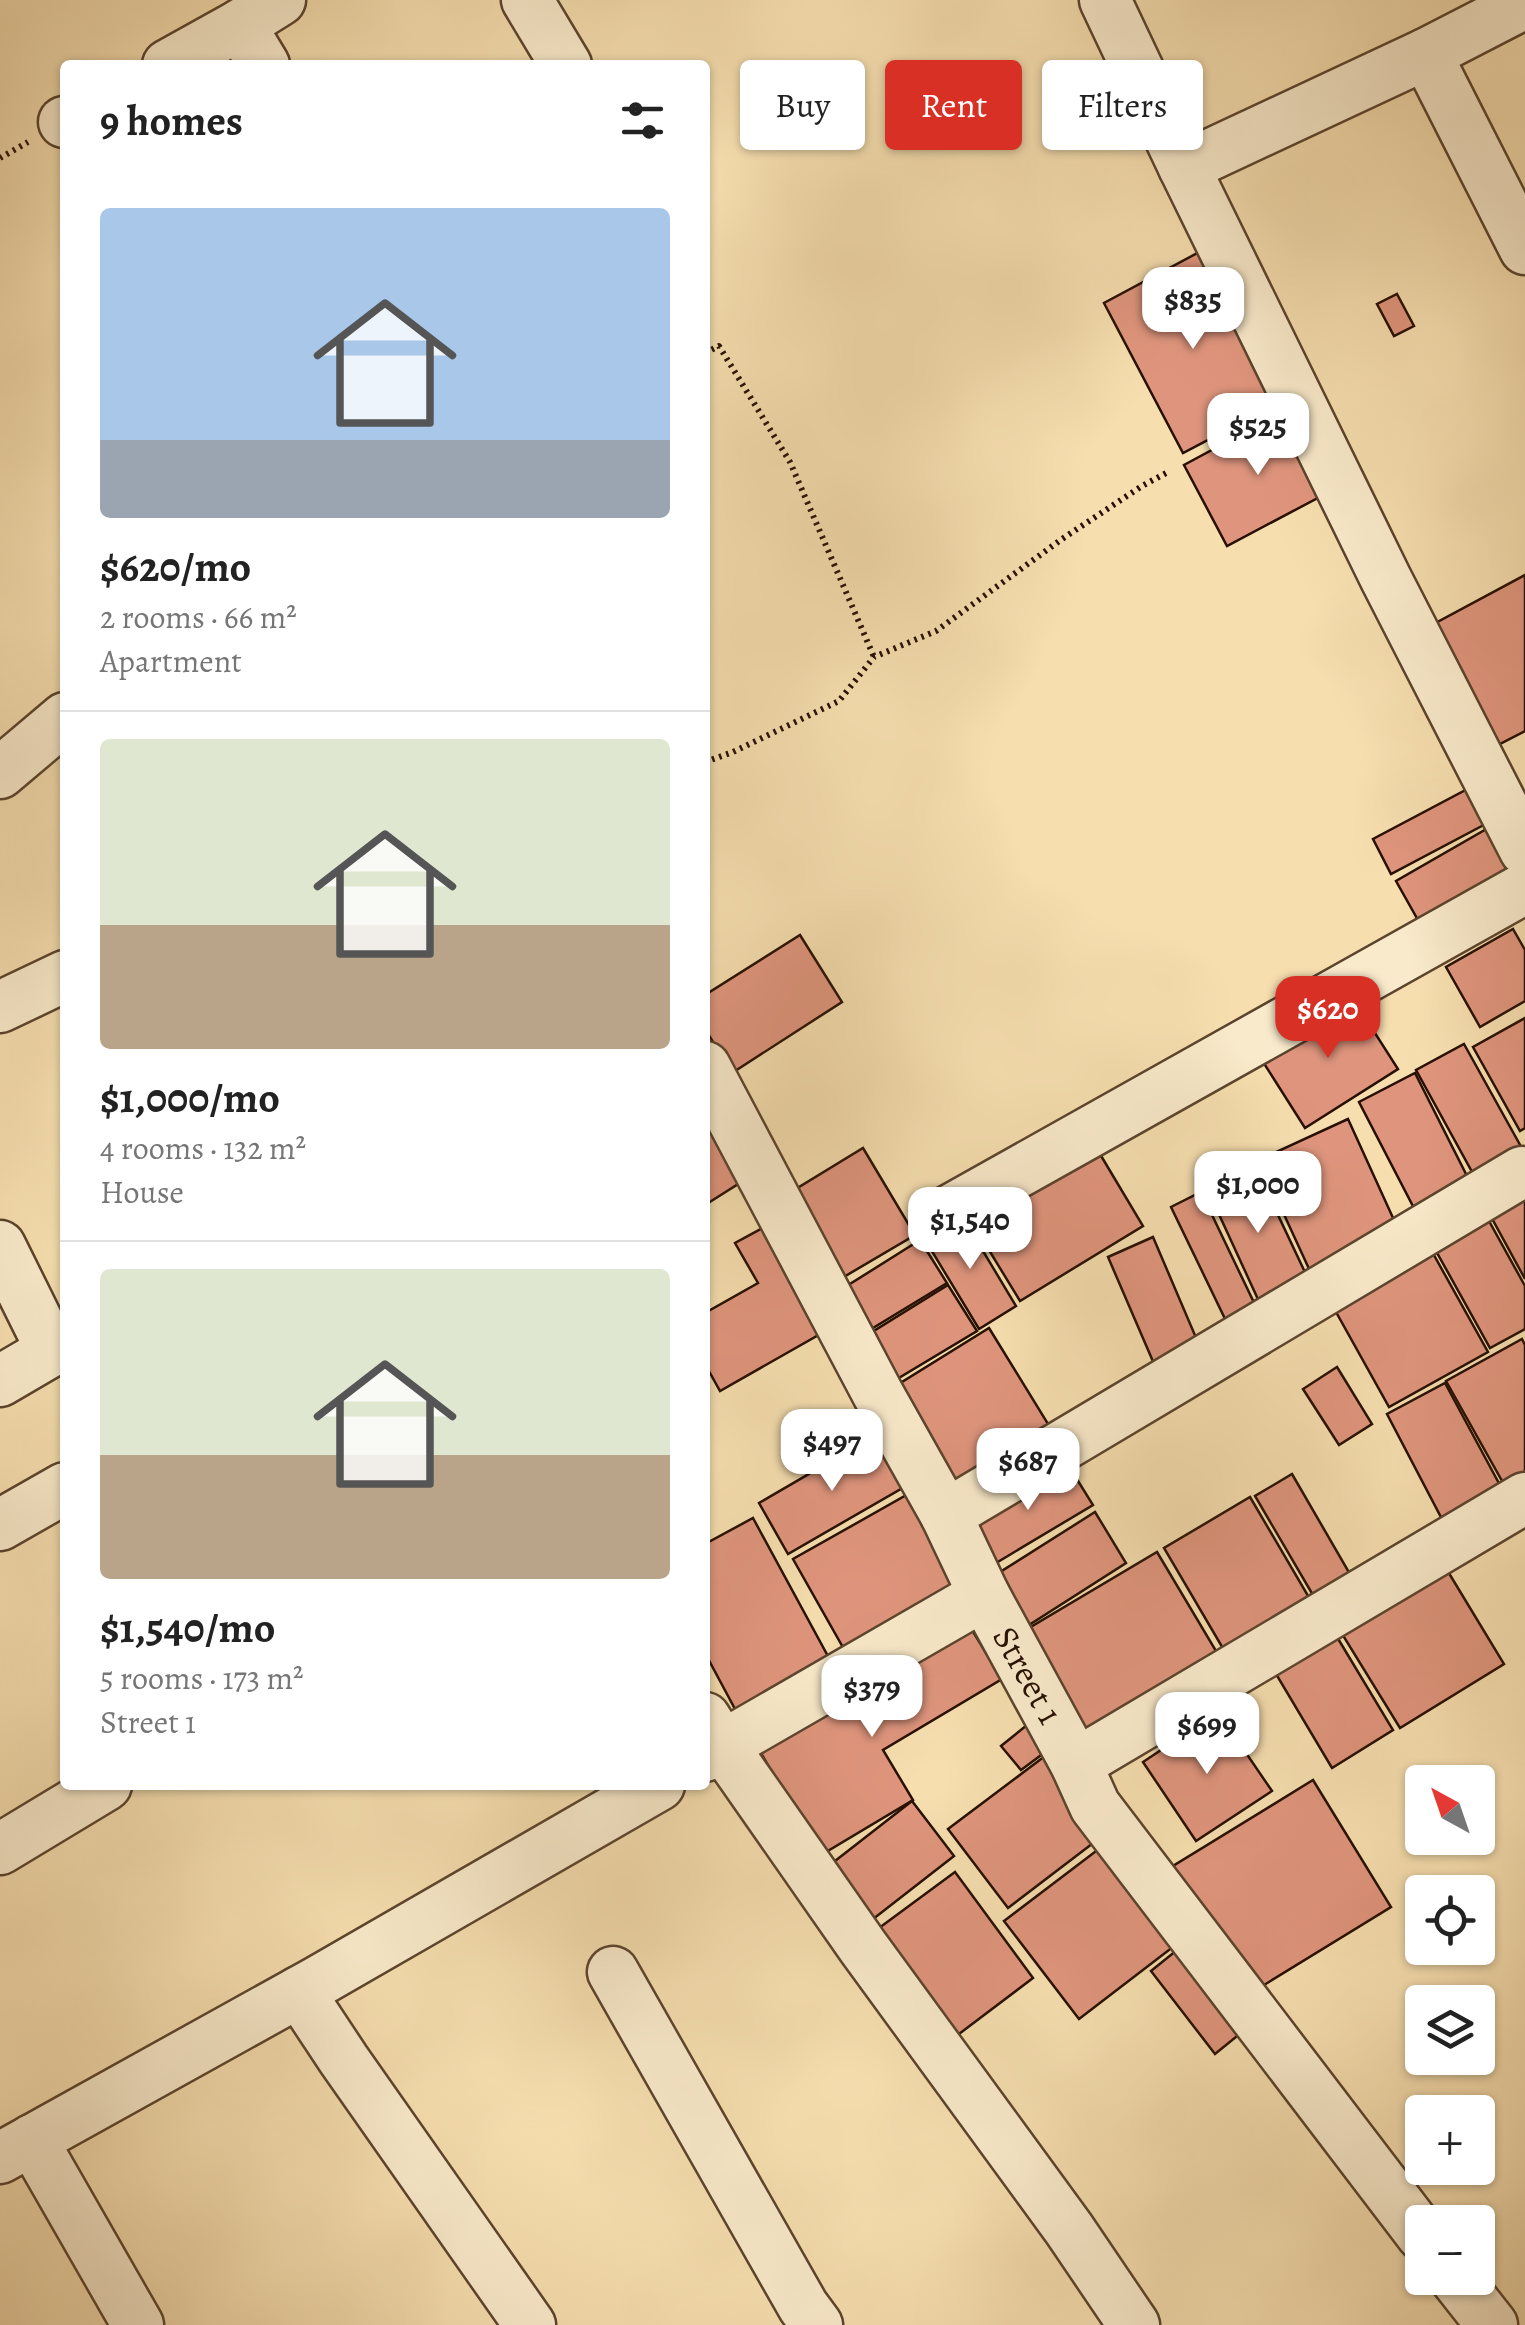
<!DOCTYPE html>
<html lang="en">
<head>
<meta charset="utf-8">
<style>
	body { margin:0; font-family:Alegreya,serif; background:#f6f6f6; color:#222; height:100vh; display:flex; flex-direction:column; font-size:38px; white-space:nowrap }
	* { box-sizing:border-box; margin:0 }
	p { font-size:32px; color:#767676 }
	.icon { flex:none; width:55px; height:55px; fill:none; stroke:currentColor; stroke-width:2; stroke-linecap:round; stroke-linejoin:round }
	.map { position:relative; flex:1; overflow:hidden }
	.drawer { position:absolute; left:60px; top:60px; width:650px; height:1730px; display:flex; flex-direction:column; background:#fff; border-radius:10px; box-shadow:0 2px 8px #0004 }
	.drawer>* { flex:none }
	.guide { position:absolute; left:740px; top:60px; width:635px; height:90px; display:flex; gap:20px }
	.needle { width:65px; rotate:320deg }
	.buttons { position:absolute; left:1405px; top:1765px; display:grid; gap:20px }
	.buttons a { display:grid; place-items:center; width:90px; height:90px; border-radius:10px; background:#fff; box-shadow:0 2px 8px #0004; font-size:50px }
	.price { position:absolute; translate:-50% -85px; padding:0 22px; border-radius:20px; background:#fff; color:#222; font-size:32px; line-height:65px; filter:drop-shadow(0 2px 5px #0008) }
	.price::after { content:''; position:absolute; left:50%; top:60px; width:30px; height:22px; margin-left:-15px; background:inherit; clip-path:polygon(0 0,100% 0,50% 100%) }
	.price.current { background:#d93025; color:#fff }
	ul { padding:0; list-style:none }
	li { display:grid; align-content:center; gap:20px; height:530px; padding:0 40px }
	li+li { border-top:2px solid #e0e0e0 }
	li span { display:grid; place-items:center; height:310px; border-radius:10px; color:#555 }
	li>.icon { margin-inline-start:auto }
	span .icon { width:180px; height:180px; fill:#fffc; stroke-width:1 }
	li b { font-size:42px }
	h2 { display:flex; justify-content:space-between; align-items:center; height:120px; padding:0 40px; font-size:42px }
	.chip { padding:0 35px; border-radius:10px; background:#fff; box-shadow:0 2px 8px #0004; font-size:35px; line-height:90px }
	.chip.current { background:#d93025; color:#fff }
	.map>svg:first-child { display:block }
</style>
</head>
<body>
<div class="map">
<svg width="1525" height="2325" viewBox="0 0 1525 2325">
	<rect width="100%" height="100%" fill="#f6deaf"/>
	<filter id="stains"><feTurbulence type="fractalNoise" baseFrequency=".002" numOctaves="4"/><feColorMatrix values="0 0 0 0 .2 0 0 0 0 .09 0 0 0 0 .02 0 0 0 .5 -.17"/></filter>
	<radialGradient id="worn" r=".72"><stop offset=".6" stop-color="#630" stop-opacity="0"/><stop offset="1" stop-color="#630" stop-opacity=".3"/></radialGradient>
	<g fill="#df957d" stroke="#271002" stroke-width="2.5">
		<path d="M 1203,250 L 1282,401 L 1183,453 L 1104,303 Z"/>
		<path d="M 1397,294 L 1414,326 L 1394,336 L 1377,304 Z"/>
		<path d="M 1288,409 L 1331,491 L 1227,546 L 1184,465 Z"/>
		<path d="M 1525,575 L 1525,731 L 1494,747 L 1430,626 Z"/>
		<path d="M 1477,784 L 1495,819 L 1391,874 L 1373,839 Z"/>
		<path d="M 1490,827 L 1521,882 L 1427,936 L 1396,881 Z"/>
		<path d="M 1513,929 L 1525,950 L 1525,1001 L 1480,1027 L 1446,967 Z"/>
		<path d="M 800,935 L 842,1002 L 732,1073 L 705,1029 L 705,995 Z"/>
		<path d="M 1350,994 L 1398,1069 L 1305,1128 L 1258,1054 Z"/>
		<path d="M 1525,1018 L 1525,1128 L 1520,1131 L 1473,1047 Z"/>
		<path d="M 1464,1044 L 1524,1152 L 1476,1179 L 1416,1070 Z"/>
		<path d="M 1415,1073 L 1470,1182 L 1415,1210 L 1359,1102 Z"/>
		<path d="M 705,1107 L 746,1179 L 705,1205 Z"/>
		<path d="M 1348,1119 L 1399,1231 L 1310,1271 L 1259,1160 Z"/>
		<path d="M 1091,1139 L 1143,1226 L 1020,1301 L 967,1214 Z"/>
		<path d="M 863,1148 L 915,1235 L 842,1278 L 791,1192 Z"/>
		<path d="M 1254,1164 L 1311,1285 L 1262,1308 L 1206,1186 Z"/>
		<path d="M 1201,1192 L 1258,1311 L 1228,1325 L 1171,1207 Z"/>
		<path d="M 1525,1193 L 1525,1279 L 1489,1213 Z"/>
		<path d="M 1484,1212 L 1525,1286 L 1525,1329 L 1490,1348 L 1431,1242 Z"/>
		<path d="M 962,1216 L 1016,1306 L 979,1329 L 924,1238 Z"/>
		<path d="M 770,1224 L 829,1329 L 720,1391 L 705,1364 L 705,1313 L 758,1283 L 735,1243 Z"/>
		<path d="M 1153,1237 L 1200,1347 L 1155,1366 L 1108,1257 Z"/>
		<path d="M 920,1240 L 947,1283 L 868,1331 L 842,1289 Z"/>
		<path d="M 1430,1248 L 1488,1352 L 1389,1407 L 1331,1303 Z"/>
		<path d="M 948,1285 L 977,1331 L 897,1379 L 869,1334 Z"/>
		<path d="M 989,1328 L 1053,1432 L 958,1491 L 894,1387 Z"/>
		<path d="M 1522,1339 L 1525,1345 L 1525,1477 L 1506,1488 L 1446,1381 Z"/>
		<path d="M 1337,1367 L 1372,1424 L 1339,1445 L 1303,1389 Z"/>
		<path d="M 1445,1383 L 1502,1489 L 1443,1521 L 1387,1414 Z"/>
		<path d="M 876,1435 L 906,1486 L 788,1554 L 759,1503 Z"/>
		<path d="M 1065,1460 L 1093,1505 L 991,1566 L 964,1521 Z"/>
		<path d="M 1292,1474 L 1354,1581 L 1317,1602 L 1255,1496 Z"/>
		<path d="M 910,1493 L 965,1592 L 849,1658 L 793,1559 Z"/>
		<path d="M 1250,1497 L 1314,1606 L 1228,1657 L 1164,1548 Z"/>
		<path d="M 1095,1512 L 1126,1563 L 1029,1625 L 997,1574 Z"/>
		<path d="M 753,1518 L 836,1671 L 742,1722 L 705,1653 L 705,1544 Z"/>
		<path d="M 1157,1552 L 1222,1661 L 1089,1740 L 1024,1631 Z"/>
		<path d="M 1444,1565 L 1504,1664 L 1400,1728 L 1339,1629 Z"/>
		<path d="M 969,1625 L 1002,1679 L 883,1750 L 913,1800 L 821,1855 L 759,1750 Z"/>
		<path d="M 1334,1632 L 1393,1730 L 1332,1768 L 1273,1669 Z"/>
		<path d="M 1218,1712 L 1272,1791 L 1196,1841 L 1143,1762 Z"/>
		<path d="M 1032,1721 L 1052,1747 L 1021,1770 L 1001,1746 Z"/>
		<path d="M 1045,1756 L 1105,1834 L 1008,1908 L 948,1829 Z"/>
		<path d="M 1313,1780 L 1391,1907 L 1251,1993 L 1173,1866 Z"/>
		<path d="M 912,1801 L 954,1856 L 868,1923 L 826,1868 Z"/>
		<path d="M 1108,1842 L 1182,1940 L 1079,2019 L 1004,1921 Z"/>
		<path d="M 955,1872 L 1033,1978 L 955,2037 L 875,1931 Z"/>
		<path d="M 1182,1946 L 1247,2028 L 1215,2054 L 1151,1971 Z"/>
	</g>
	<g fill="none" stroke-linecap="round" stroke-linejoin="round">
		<g stroke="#5b442d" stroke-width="55">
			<g id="minor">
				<path d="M 527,0 L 566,65"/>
				<path d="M 1105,0 L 1184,167"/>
				<path d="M 1525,3 L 1426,54 L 1525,249"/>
				<path d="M 240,25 L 264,65"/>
				<path d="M 1426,54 L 1184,167 L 1386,579 L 1525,850"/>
				<path d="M 168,65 L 240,25 L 280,0"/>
				<path d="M 64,122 L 65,122"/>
				<path d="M 0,773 L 65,718"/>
				<path d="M 0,1007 L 65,976"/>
				<path d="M 705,1067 L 878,1394 L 946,1515 L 984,1595 L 1076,1764 L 1095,1806 L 1422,2235"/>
				<path d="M 949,1211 L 1525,888"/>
				<path d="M 0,1246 L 52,1351"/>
				<path d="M 0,1381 L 65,1343"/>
				<path d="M 946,1515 L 1522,1172"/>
				<path d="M 0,1525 L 65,1488"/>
				<path d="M 705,1718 L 722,1745 L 863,1947 L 1069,2229 L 1134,2325"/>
				<path d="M 705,1756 L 984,1595"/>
				<path d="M 1076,1764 L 1525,1498"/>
				<path d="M 0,1849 L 106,1785"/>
				<path d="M 613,1972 L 803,2306 L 817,2325"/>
				<path d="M 299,1992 L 344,2060 L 530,2325"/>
				<path d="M 32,2140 L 138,2325"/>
				<path d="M 0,2158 L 317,1982 L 659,1785"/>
				<path d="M 1455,2278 L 1492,2325"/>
			</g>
		</g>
		<g stroke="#271002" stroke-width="6" stroke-dasharray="2.5 5" stroke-linecap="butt">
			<path d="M 0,158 L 28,142"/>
			<path d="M 705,353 L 719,346 L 790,462 L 874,657"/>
			<path d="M 705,762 L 733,752 L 839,701 L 874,657 L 936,631 L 1062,539 L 1142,486 L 1168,472"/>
		</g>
		<use href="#minor" stroke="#f9eacb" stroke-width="50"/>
	</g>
	<g text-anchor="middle" stroke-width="10" stroke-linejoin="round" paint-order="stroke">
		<g font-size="35" fill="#271002" stroke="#f9eacb">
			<text transform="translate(1028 1675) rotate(61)" y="12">Street 1</text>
		</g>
	</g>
	<rect width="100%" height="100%" filter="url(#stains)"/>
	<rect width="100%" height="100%" fill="url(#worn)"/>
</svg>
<div class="buttons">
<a><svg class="needle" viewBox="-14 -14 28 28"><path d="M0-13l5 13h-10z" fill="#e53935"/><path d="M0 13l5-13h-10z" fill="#767676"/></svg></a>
<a><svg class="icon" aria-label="locate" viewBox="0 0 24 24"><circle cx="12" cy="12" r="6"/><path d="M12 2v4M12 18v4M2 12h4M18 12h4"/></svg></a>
<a><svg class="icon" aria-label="layers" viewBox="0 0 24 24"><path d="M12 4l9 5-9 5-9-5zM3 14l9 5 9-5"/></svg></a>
<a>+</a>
<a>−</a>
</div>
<b class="price" style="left:1193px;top:352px">$835</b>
<b class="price" style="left:1258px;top:478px">$525</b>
<b class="price current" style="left:1328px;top:1061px">$620</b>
<b class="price" style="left:1258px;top:1236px">$1,000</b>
<b class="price" style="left:970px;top:1272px">$1,540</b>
<b class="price" style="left:832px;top:1494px">$497</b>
<b class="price" style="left:1028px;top:1513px">$687</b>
<b class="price" style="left:872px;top:1740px">$379</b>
<b class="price" style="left:1207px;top:1777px">$699</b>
<div class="guide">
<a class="chip">Buy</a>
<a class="chip current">Rent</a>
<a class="chip">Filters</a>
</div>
<section class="drawer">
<h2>9 homes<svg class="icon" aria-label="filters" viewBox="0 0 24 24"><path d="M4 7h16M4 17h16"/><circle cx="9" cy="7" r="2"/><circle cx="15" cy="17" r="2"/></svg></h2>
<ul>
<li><span style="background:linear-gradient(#a9c7e8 75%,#9aa5b1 0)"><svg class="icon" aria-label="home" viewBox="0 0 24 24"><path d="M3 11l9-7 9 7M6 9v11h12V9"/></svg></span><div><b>$620/mo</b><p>2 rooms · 66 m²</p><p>Apartment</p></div></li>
<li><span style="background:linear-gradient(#dfe7d0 60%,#b9a48a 0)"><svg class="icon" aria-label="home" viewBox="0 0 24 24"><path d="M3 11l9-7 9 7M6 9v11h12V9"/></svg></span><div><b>$1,000/mo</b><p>4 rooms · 132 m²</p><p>House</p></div></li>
<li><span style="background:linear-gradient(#dfe7d0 60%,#b9a48a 0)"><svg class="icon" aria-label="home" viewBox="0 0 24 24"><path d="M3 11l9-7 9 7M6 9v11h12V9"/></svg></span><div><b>$1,540/mo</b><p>5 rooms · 173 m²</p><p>Street 1</p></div></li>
</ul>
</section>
</div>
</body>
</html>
